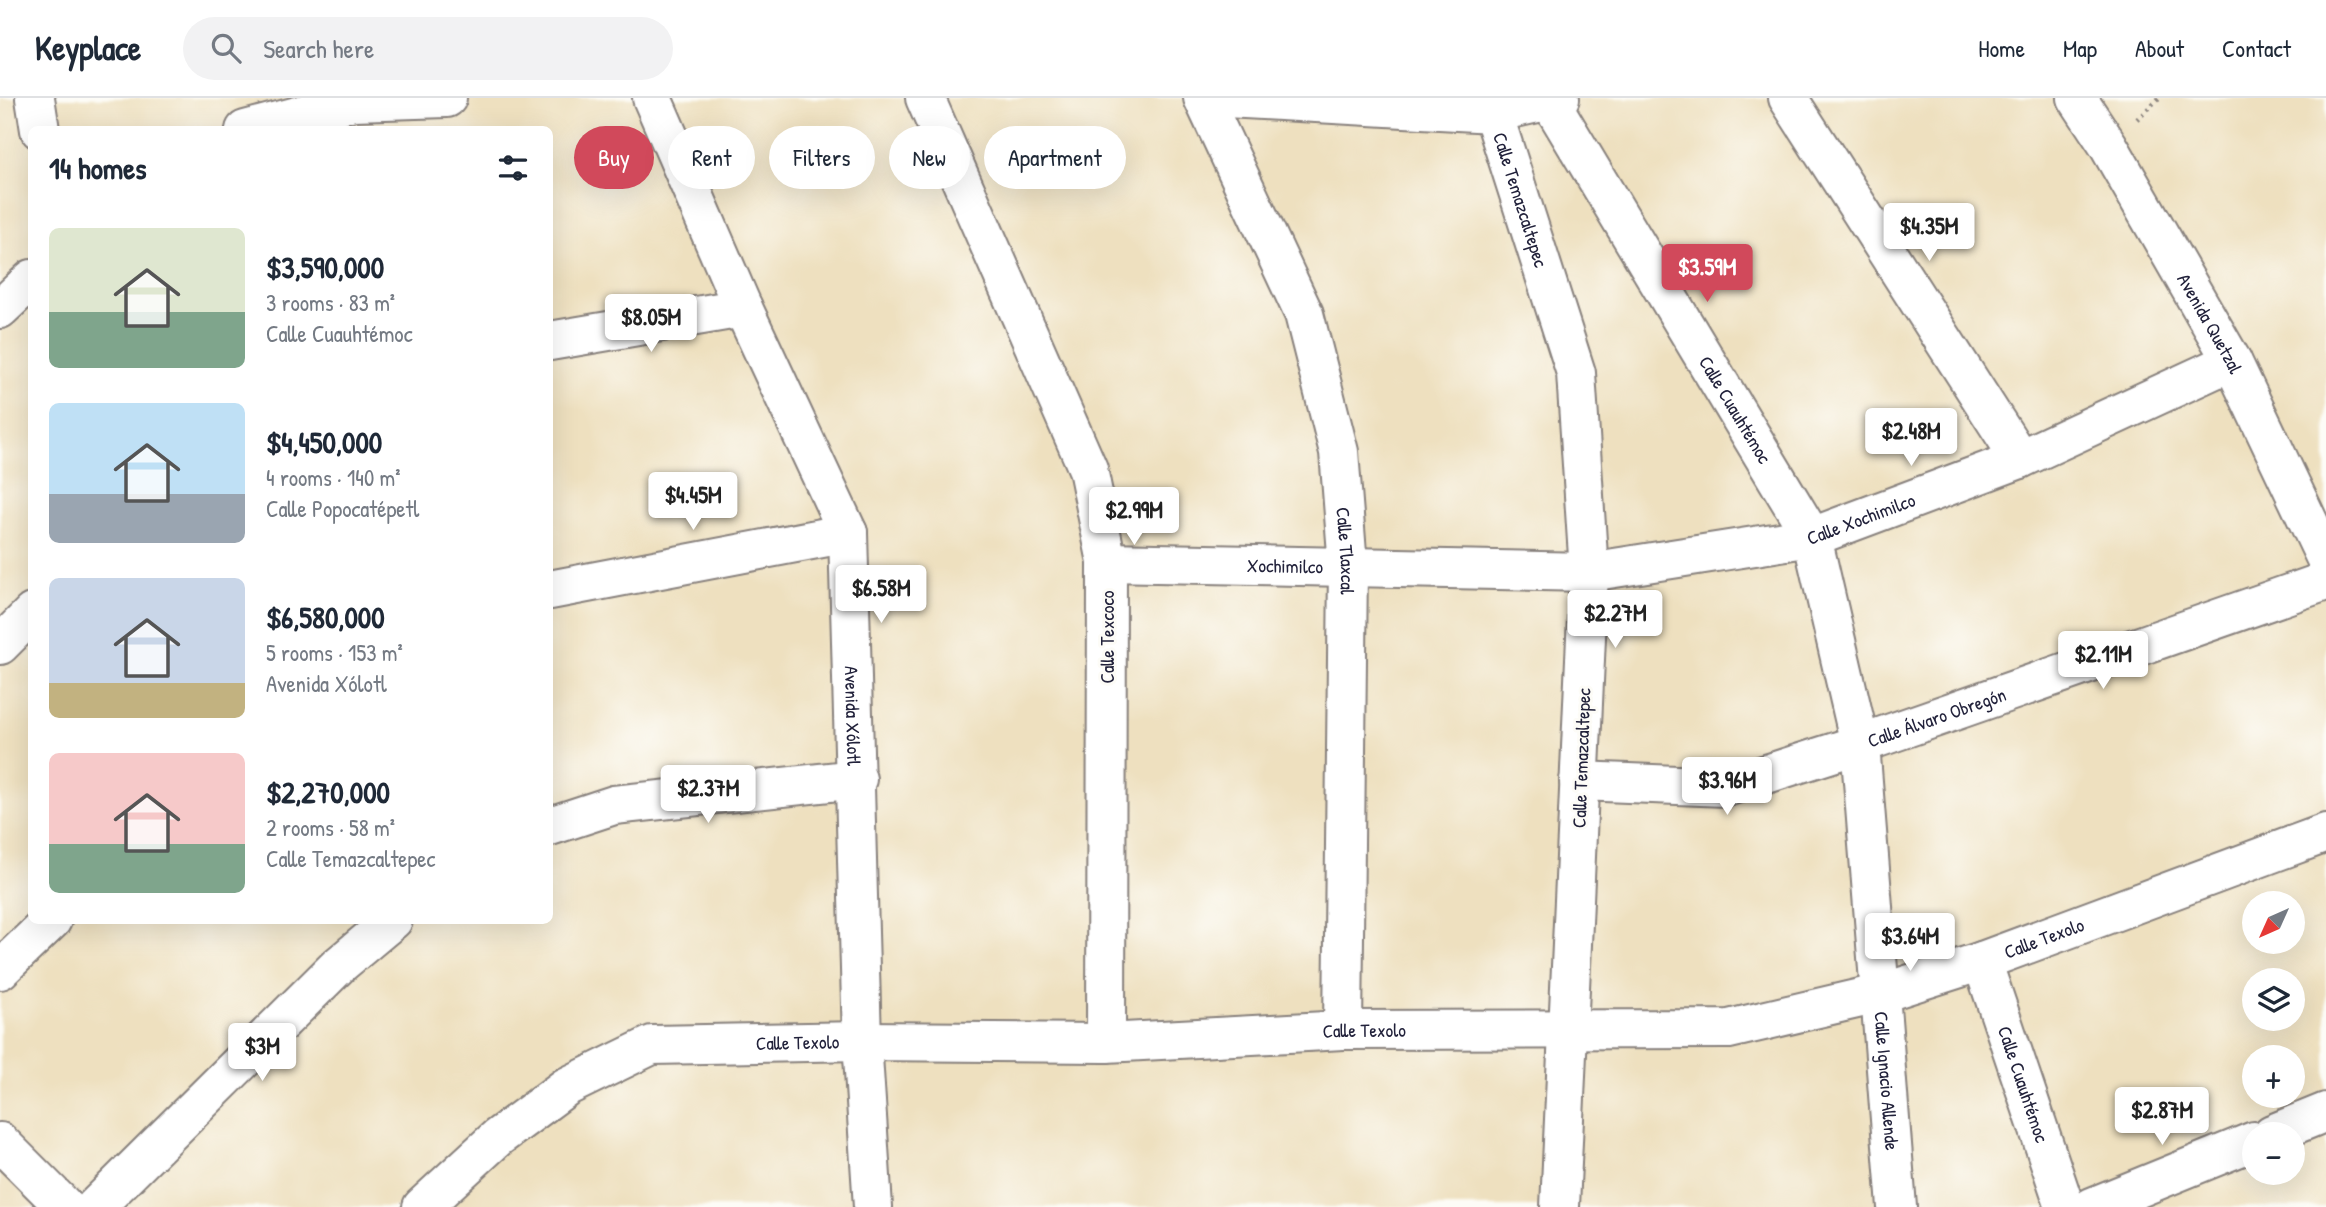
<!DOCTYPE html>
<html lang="en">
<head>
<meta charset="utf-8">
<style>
	body { margin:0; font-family:"Patrick Hand",sans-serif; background:#f2f2f3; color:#1f2937; height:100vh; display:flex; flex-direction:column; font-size:26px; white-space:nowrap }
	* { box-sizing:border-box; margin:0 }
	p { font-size:23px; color:#747a83 }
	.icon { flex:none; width:38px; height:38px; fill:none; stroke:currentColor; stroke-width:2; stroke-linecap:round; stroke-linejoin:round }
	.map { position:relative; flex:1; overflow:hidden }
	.drawer { position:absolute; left:28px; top:28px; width:525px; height:798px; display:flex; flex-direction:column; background:#fff; border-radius:10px; box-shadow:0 7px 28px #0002 }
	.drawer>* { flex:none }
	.guide { position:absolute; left:574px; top:28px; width:665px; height:63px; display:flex; gap:14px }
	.needle { width:46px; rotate:225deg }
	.controls { position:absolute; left:2242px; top:793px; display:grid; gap:14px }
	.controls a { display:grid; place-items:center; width:63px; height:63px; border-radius:50%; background:#fff; box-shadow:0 7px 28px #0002; font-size:35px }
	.price { position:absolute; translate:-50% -60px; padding:0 16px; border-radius:7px; background:#fff; color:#222; font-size:23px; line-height:46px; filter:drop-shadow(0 2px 4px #0008) }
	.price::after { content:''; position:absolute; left:50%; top:42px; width:21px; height:16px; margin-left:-10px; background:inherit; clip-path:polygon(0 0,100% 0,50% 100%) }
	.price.selected { background:#d1495b; color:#fff }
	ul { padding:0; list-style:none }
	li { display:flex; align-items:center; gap:21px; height:175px; padding:0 21px }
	li span { display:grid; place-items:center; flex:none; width:196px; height:140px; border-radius:10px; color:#555 }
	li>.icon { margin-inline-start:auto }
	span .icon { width:84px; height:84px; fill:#fffc; stroke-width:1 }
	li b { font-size:30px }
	h2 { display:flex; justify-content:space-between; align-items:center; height:84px; padding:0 21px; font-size:30px }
	.tag { padding:0 24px; border-radius:32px; background:#fff; box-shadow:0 7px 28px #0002; font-size:24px; line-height:63px }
	.tag.selected { background:#d1495b; color:#fff }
	header { display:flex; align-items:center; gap:42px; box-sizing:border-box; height:98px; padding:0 35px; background:#fff; border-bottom:2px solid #e0e1e3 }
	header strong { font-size:33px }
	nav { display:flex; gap:38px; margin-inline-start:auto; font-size:24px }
	.search { width:490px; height:63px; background:#f2f2f3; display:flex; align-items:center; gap:18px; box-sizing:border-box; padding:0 24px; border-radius:38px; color:#747a83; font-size:26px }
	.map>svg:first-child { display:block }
</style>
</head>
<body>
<header>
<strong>Keyplace</strong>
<div class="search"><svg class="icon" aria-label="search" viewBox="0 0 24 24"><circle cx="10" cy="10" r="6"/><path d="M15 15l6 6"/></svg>Search here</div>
<nav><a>Home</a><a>Map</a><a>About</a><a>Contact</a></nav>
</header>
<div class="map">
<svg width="2326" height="1109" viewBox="0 0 2326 1109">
	<rect width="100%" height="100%" fill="#fdfcf7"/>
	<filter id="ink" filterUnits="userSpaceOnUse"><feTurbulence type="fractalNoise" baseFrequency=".0143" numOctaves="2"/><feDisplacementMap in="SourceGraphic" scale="14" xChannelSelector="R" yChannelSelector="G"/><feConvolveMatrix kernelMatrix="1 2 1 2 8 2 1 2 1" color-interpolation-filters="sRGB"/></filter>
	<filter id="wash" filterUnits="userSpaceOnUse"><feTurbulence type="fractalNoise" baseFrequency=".00686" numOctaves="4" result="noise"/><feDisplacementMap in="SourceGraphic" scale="28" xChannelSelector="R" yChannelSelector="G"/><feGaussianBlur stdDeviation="1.57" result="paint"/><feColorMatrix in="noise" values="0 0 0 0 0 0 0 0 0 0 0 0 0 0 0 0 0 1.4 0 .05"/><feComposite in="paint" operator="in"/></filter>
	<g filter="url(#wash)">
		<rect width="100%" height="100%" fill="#eee0bf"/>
	</g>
	<g filter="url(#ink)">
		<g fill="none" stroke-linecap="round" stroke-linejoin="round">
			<g stroke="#88817d" stroke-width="42">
				<g id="minor">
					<path d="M 35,0 L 40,32"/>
					<path id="s1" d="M 652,0 L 743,210 L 848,435 L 862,943 L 873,1109"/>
					<path d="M 925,0 L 1088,371 L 1107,464 L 1106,945"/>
					<path id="s2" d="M 1203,0 L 1304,216 L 1339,354 L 1348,468 L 1343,932"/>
					<path d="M 1226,0 L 1493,15 L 1560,0"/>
					<path d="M 1788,0 L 2020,361"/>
					<path id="s3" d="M 2077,0 L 2108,47 L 2232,263 L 2326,461"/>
					<path id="s4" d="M 1550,3 L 1812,439 L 1860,646 L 1897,1109"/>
					<path id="s5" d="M 1493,15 L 1576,275 L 1589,474 L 1560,1109"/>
					<path d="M 245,32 L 354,3 L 447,0"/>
					<path d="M 0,211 L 32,181"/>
					<path d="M 550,243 L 743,210"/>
					<path id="s6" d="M 1107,464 L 1589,474 L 1812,439 L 2020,361 L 2232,263"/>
					<path d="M 550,492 L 848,435"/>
					<path d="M 0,547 L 32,515"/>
					<path id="s7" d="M 1579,683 L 1726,689 L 1860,646 L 2326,483"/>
					<path d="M 550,728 L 614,707 L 857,681"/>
					<path id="s8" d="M 1982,863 L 2065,1109"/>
					<path d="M 0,872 L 52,822"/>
					<path d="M 2272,1036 L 2326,1014"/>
					<path d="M 0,1044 L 65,1109"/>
					<path d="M 95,1109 L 338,868 L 393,822"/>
					<path id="s9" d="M 422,1109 L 497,1040 L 566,989 L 652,947 L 862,943 L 1106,945 L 1343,932 L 1729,931 L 1882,895 L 1982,863 L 2326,735"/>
					<path d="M 2092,1109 L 2254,1043"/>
				</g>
			</g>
			<path stroke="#88817d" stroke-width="4.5" stroke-dasharray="2 5" stroke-linecap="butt" d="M 2137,21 L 2159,0"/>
			<use href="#minor" stroke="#fff" stroke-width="38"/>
		</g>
	</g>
	<g text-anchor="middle" stroke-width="6" stroke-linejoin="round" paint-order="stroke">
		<g font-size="19" fill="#22223b" stroke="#fdfcf7">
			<text dy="7" stroke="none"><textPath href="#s5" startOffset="91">Calle Temazcaltepec</textPath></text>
			<text dy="7" stroke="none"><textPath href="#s3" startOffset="262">Avenida Quetzal</textPath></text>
			<text dy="7" stroke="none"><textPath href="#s4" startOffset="360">Calle Cuauhtémoc</textPath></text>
			<text dy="7" stroke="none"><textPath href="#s6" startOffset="760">Calle Xochimilco</textPath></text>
			<text dy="7" stroke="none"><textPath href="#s2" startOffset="480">Calle Tlaxcal</textPath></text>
			<text dy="7" stroke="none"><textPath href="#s6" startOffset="178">Xochimilco</textPath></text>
			<text transform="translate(1107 539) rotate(-90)" y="7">Calle Texcoco</text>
			<text dy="7" stroke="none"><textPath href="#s1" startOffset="660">Avenida Xólotl</textPath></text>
			<text dy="7" stroke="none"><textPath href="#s7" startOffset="369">Calle Álvaro Obregón</textPath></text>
			<text transform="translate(1581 660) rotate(-88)" y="7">Calle Temazcaltepec</text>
			<text dy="7" stroke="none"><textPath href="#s9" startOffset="1689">Calle Texolo</textPath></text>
			<text dy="7" stroke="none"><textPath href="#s9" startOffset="996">Calle Texolo</textPath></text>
			<text dy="7" stroke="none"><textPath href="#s9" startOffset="429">Calle Texolo</textPath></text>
			<text dy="7" stroke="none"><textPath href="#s4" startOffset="1059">Calle Ignacio Allende</textPath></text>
			<text dy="7" stroke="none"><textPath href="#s8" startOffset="130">Calle Cuauhtémoc</textPath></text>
		</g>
	</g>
</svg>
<div class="controls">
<a><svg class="needle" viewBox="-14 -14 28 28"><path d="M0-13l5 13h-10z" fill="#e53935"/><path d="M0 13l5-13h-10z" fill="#747a83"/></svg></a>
<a><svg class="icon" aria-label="layers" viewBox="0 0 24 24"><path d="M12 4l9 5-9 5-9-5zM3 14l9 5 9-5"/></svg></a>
<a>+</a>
<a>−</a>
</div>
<b class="price" style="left:1929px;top:165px">$4.35M</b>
<b class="price selected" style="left:1707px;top:206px">$3.59M</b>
<b class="price" style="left:651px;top:256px">$8.05M</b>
<b class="price" style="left:1911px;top:370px">$2.48M</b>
<b class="price" style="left:693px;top:434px">$4.45M</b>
<b class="price" style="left:1134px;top:449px">$2.99M</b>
<b class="price" style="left:881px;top:527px">$6.58M</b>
<b class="price" style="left:1615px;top:552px">$2.27M</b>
<b class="price" style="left:2103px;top:593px">$2.11M</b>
<b class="price" style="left:1727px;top:719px">$3.96M</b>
<b class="price" style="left:708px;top:727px">$2.37M</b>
<b class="price" style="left:1910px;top:875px">$3.64M</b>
<b class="price" style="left:262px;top:985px">$3M</b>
<b class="price" style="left:2162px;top:1049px">$2.87M</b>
<div class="guide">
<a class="tag selected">Buy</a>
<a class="tag">Rent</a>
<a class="tag">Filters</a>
<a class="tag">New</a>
<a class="tag">Apartment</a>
</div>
<section class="drawer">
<h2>14 homes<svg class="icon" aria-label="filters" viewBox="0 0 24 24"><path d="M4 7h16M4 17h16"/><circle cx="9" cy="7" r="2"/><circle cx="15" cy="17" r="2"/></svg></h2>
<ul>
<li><span style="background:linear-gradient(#dfe7d0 60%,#7fa58c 0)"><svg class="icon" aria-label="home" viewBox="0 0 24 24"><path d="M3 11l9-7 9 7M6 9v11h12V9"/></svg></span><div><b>$3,590,000</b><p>3 rooms · 83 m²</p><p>Calle Cuauhtémoc</p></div></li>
<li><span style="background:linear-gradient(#bfe0f5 65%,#9aa5b1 0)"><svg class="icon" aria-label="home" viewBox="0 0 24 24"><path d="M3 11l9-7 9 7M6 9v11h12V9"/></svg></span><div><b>$4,450,000</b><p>4 rooms · 140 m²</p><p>Calle Popocatépetl</p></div></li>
<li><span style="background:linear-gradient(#c9d6e8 75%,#c2b280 0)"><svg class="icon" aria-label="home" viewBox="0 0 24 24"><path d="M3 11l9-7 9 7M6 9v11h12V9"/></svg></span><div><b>$6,580,000</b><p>5 rooms · 153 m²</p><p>Avenida Xólotl</p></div></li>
<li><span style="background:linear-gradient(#f6c9c9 65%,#7fa58c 0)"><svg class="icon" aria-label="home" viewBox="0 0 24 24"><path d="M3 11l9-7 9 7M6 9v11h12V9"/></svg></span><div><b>$2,270,000</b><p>2 rooms · 58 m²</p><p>Calle Temazcaltepec</p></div></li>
</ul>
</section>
</div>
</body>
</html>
